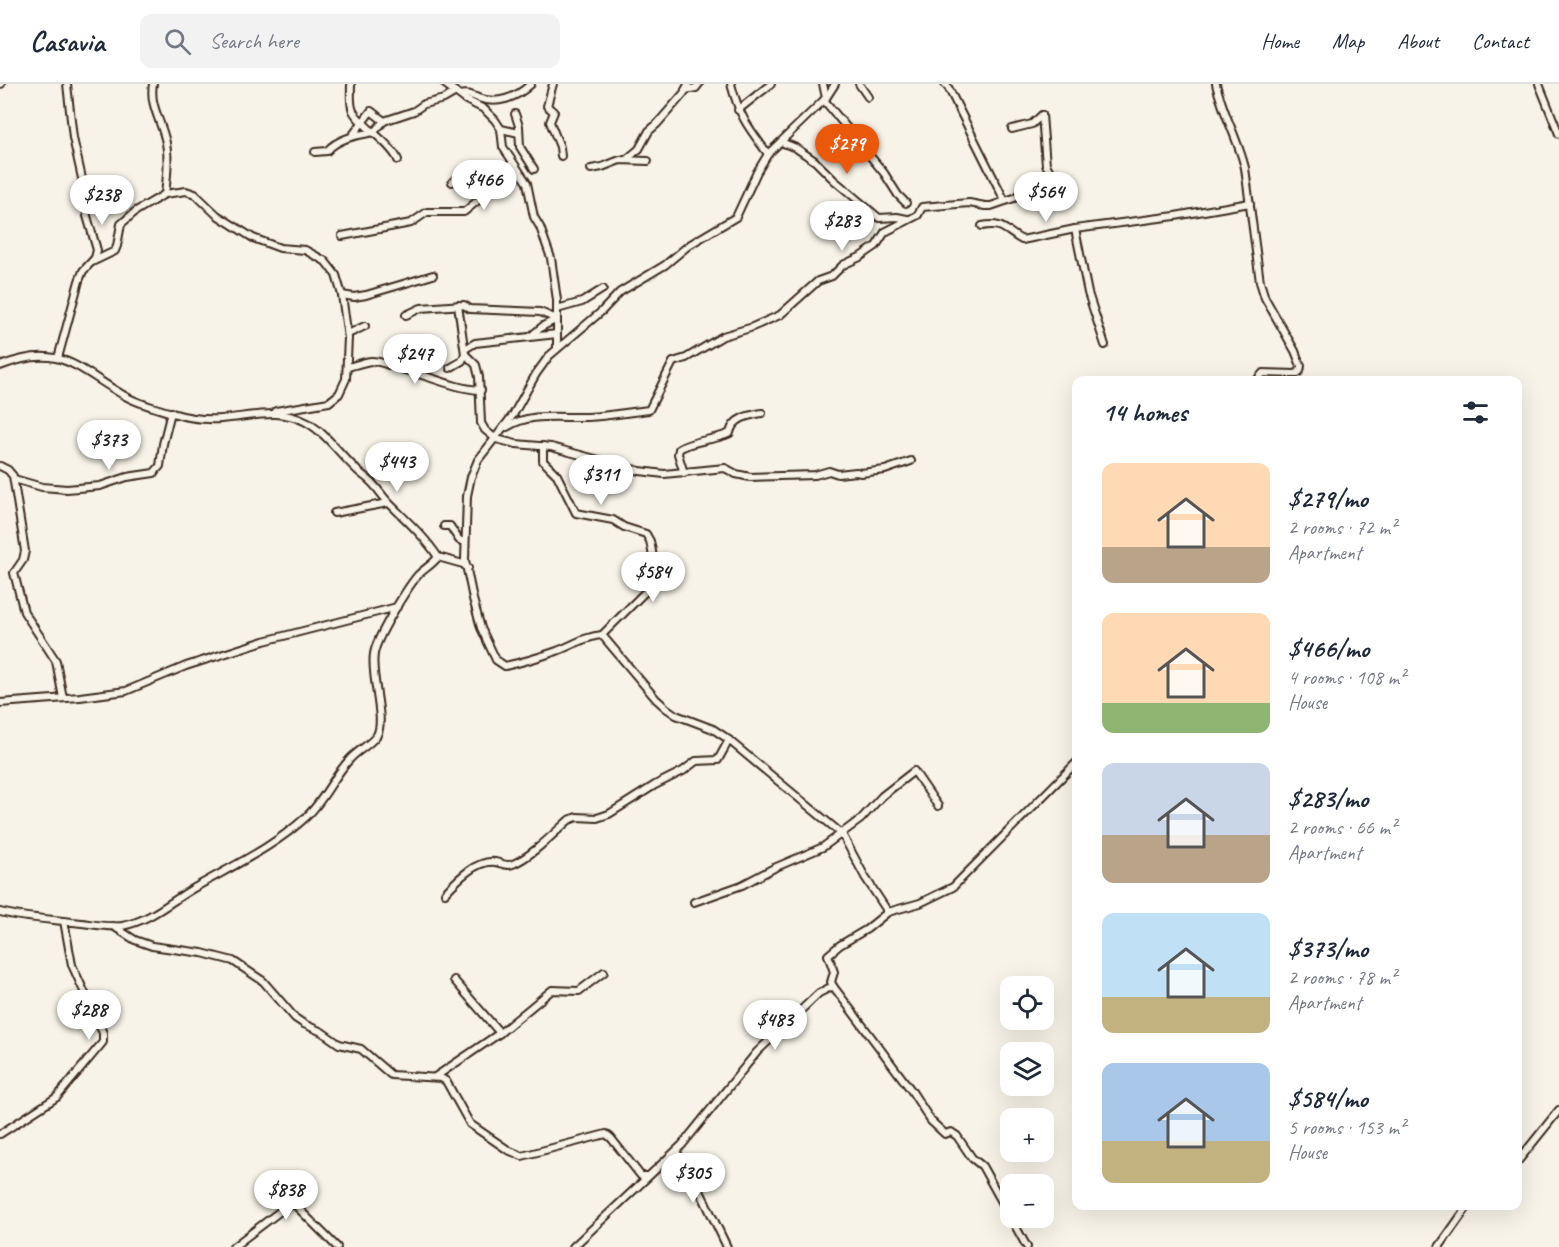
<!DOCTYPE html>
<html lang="en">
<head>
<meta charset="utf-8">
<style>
	body { margin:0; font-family:Caveat,sans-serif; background:#f2f2f3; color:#1f2937; height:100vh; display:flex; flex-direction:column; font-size:22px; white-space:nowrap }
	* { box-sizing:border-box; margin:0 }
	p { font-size:20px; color:#747a83 }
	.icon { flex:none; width:33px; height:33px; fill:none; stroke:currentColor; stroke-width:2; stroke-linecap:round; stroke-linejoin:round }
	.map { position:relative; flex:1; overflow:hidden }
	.drawer { position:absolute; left:1072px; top:292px; width:450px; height:834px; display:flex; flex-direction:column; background:#fff; border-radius:12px; box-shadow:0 6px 24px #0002 }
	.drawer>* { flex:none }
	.fabs { position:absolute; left:1000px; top:892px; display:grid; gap:12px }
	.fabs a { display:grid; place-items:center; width:54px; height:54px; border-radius:12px; background:#fff; box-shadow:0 6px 24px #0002; font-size:30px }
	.price { position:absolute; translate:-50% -51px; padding:0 14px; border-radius:21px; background:#fff; color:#222; font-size:20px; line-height:39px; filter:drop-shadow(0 2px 3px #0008) }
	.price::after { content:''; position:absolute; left:50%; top:36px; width:18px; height:14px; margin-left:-9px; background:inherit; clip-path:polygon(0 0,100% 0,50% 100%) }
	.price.active { background:#ea580c; color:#fff }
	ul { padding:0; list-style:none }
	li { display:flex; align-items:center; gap:18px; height:150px; padding:0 30px }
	li span { display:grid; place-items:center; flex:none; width:168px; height:120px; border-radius:12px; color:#555 }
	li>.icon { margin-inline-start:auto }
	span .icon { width:72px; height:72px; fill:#fffc; stroke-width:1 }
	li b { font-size:26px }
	h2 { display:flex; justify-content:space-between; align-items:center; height:72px; padding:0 30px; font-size:26px }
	header { display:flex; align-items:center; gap:36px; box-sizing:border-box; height:84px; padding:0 30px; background:#fff; border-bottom:2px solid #e0e1e3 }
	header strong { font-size:28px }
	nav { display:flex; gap:33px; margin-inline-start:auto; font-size:21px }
	.search { width:420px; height:54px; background:#f2f2f3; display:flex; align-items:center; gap:15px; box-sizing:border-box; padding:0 21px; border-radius:12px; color:#747a83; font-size:22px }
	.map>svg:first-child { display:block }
</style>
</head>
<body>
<header>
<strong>Casavia</strong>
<div class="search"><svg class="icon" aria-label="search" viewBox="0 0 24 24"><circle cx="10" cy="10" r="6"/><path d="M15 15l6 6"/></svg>Search here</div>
<nav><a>Home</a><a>Map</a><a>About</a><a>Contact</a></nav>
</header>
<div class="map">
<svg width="1559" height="1163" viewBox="0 0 1559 1163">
	<rect width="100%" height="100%" fill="#f7f3e8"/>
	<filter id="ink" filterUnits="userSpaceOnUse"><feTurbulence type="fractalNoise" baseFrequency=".0167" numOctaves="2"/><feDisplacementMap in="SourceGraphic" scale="12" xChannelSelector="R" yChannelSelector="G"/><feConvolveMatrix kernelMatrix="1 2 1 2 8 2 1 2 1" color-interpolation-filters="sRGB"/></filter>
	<g filter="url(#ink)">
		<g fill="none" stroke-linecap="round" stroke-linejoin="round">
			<g stroke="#3b2a1e" stroke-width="10">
				<g id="street">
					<path d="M 0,0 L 1,0"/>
					<path d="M 153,0 C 149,21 162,38 166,59 C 169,76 167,93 165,110"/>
					<path d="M 351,0 C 351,7 350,17 352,24 C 355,38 390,57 398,76"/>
					<path d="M 445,0 L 466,16 L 484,25 L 495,36 L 501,45 L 503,63 L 527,99 L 534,133 L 540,143 L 551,174 L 557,216 L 557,264"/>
					<path d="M 553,0 L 547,22 L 554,28 L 550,38 L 560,63 L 561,72"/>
					<path d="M 731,0 C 740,34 748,43 768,70"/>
					<path d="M 823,0 L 826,14"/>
					<path d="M 835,0 L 826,14 L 768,70 L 757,88 L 736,133 L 689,161 L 665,181 L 620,208 L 602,227 L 549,272 L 536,290 L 513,331 L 478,376 L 471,393 L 467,412 L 465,476 L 473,515 L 481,544 L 496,576 L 505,582 C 523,578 540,573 557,567 C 573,561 586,552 602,551 L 656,615 L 666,624 L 676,631 L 713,645 L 725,653 L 842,750 L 865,793 L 888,828"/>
					<path d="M 859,0 L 868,13"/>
					<path d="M 945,0 L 948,3 L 1005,117"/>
					<path d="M 1216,0 C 1223,30 1238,55 1245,84 L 1260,198 L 1265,214 L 1295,267 L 1301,282 L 1300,287 L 1296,290 L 1263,289 L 1256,297"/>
					<path d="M 1539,0 L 1559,50"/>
					<path d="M 685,6 L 696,4 L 699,0"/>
					<path d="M 460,11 C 468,9 471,11 478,14 C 497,21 516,14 531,0"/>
					<path d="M 824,16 L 884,89 L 898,111 L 906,119"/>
					<path d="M 738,26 L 771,0"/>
					<path d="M 515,30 L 519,42 L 520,63 L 534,85"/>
					<path d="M 1042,31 L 1046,81 L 1050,87 L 1052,96"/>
					<path d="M 501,45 L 519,49"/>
					<path d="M 1012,45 L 1032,40 L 1042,31"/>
					<path d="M 352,52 L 371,27 L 384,37"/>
					<path d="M 781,58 L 796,64 L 815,77 L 834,96 L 879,134 L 897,133 L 907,135"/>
					<path d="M 315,68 L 327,67 C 338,54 358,51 374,48 L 384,37 L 414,27 L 424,20 L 444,15 L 456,8"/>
					<path d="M 627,75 L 639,65 L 649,47 L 657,40 L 684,9 L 688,0"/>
					<path d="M 591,85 L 602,83 L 620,76 L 648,77"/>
					<path d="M 452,98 L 465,89 L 480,86 L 500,87 L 512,80"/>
					<path d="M 982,142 C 1004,138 1005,147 1022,156 L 1075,145"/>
					<path d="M 342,152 L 411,139 L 427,128 L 464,128 L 487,109 L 495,96 L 509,87 L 512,79"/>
					<path d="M 92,178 L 115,167 L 117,162 L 121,140 L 136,127 L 165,110 L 186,107 L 195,110 L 217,131 L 253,154 L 280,164 L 305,166 L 325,177 L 336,191 L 342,211 L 348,254 L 346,295 L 339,310 L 329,318 L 276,327"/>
					<path d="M 342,211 L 354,213 L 366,211 L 433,191"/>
					<path d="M 458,221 L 465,270 L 476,281 L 479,293 L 481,339 L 485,346 L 496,355 L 516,360 L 551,363 L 640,387 L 664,390 L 725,384 L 736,390 L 750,393 L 815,391 L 829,387 L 838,390 L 856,388 L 861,389 L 885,386 L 911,377"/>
					<path d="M 557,225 L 582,218 L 603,205"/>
					<path d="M 406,231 L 421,224 L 464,221 L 470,225 L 540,228 L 557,235"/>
					<path d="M 348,250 L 365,242"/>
					<path d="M 531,252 L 543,242 L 557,235"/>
					<path d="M 1105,261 L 1088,209 L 1075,145 L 1175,132 L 1250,119"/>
					<path d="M 465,265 L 475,259 L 557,250"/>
					<path d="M 58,274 L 79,197 L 83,187 L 95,174 L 97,166 L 87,132 L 83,99 L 73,54 L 67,0"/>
					<path d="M 0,282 C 61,258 76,284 125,312 C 139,320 156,324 172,329 C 188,334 204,336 221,335 C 250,333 279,323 306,338 C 325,348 339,369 355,384 C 359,389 365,392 369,396 C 377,403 382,412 390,420 C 407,437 425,453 438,473"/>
					<path d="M 348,283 C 355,281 364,278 371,277 C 382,277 389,282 398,284 C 425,290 454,305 481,306"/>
					<path d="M 450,284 L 462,277 L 465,270"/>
					<path d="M 507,343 C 530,328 561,334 588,333 C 608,332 629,328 649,326 L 673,278 L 686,274 L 723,252 L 750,244 L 780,231 L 818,197 L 832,192 L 843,181 L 860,173 L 876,162 L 885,148 L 918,131 L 922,123 L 969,119 L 985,122 L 991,122 L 1017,113 L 1031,98 L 1039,96 L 1058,98 L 1070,105"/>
					<path d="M 543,362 L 543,377 L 557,391 L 576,429 L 613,436 L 624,443 L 646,450 L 650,457 L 652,467 L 655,498 L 602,551"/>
					<path d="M 0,382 L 8,386 L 13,392 L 25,467 L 23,476 L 14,489 L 24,528 L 56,577 L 63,614"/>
					<path d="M 684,389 L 678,370 L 679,365 C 695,355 714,357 730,349 C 733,334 749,331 762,329"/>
					<path d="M 14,395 L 42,403 L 67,405 L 100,402 L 127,393 L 154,389 L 160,382 L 163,360 L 171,328"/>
					<path d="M 334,429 L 388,419"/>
					<path d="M 444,442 L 450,442 L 459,456 L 465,458"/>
					<path d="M 0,619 L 80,613 L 126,607 L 186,582 L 264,557 L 397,523"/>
					<path d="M 445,809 C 457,796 476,776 495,778 C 502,779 506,783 513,780 C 532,772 553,750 569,736 L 577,733 L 597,734 L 609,730 L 655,701 L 683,687 L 696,677 L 718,676 L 729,656"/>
					<path d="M 694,818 L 742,801 L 774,784 L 823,763 L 861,735 L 882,712 L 914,687 L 938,722"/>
					<path d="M 0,828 C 24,834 48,835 72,838 C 88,839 106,844 122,842 C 150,837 171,817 194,804 C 232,782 274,763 306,733 C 324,717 333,693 350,675 C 358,666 370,661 377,651 C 386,635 370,592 374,570 C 376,554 407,504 418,491 C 425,484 432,481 438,473 L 463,480 L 468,484"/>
					<path d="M 113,842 L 135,856 L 152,862 L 202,869 L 233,877 L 263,897 L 295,934 L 304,940 L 322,948 L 339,960 L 361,965 L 391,991 L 441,994 L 446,997 L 470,1040 L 508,1066 L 522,1072 L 606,1050 L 611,1054 L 641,1092 L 647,1092"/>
					<path d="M 454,896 L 500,949"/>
					<path d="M 833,902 L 911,1006 L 931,1037 L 945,1050 L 951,1048 L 957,1052 L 972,1074 L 982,1082 L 1027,1163"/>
					<path d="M 435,993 L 500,949 L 552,906 L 579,907 L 604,888"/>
					<path d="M 0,1050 L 57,1013 L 103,958 L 103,949 L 72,881 L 64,837"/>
					<path d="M 676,1067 L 701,1109 L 727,1163"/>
					<path d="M 1518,1077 L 1559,1026"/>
					<path d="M 233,1163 L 283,1125 L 294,1120 L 337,1163"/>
					<path d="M 573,1163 L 682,1061 L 757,968 L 819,909 L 833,902 L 831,898 L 834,888 L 828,871 L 840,861 L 867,845 L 888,828 L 920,819 L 953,803 L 1077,678"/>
					<path d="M 1439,1163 L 1468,1122"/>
				</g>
			</g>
			<use href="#street" stroke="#f7f3e8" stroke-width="6"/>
		</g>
	</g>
</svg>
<div class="fabs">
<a><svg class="icon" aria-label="locate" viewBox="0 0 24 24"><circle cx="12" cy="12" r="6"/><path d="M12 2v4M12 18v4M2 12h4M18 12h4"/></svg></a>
<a><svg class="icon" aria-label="layers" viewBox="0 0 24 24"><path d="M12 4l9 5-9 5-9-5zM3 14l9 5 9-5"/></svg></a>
<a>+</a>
<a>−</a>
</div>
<b class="price active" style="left:847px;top:91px">$279</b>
<b class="price" style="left:484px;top:127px">$466</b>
<b class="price" style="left:1046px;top:139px">$564</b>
<b class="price" style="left:102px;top:142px">$238</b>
<b class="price" style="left:842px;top:168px">$283</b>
<b class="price" style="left:415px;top:301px">$247</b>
<b class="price" style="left:109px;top:387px">$373</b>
<b class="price" style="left:397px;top:409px">$443</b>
<b class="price" style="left:601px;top:422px">$311</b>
<b class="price" style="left:653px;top:519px">$584</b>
<b class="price" style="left:89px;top:957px">$288</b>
<b class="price" style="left:775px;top:967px">$483</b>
<b class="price" style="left:693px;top:1120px">$305</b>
<b class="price" style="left:286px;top:1137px">$838</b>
<section class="drawer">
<h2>14 homes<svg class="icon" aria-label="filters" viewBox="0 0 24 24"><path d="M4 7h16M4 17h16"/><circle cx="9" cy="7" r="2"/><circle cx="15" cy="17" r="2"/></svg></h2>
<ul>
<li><span style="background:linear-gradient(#ffd9b3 70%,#b9a48a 0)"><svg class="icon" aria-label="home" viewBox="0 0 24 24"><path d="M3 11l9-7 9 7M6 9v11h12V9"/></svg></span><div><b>$279/mo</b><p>2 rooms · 72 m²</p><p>Apartment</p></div></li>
<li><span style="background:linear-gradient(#ffd9b3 75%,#8fb573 0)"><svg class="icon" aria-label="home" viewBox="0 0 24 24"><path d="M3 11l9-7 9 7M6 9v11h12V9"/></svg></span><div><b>$466/mo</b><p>4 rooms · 108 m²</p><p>House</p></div></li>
<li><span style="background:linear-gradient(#c9d6e8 60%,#b9a48a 0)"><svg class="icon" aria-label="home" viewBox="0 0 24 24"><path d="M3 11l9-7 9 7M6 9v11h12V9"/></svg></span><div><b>$283/mo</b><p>2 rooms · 66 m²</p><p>Apartment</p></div></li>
<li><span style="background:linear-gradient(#bfe0f5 70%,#c2b280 0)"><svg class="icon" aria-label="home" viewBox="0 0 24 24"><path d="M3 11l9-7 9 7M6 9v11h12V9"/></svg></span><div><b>$373/mo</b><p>2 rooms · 78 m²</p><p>Apartment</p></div></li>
<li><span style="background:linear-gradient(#a9c7e8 65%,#c2b280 0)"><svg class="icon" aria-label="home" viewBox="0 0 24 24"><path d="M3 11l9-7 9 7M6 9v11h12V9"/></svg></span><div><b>$584/mo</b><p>5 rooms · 153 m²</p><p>House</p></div></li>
</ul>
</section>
</div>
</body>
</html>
